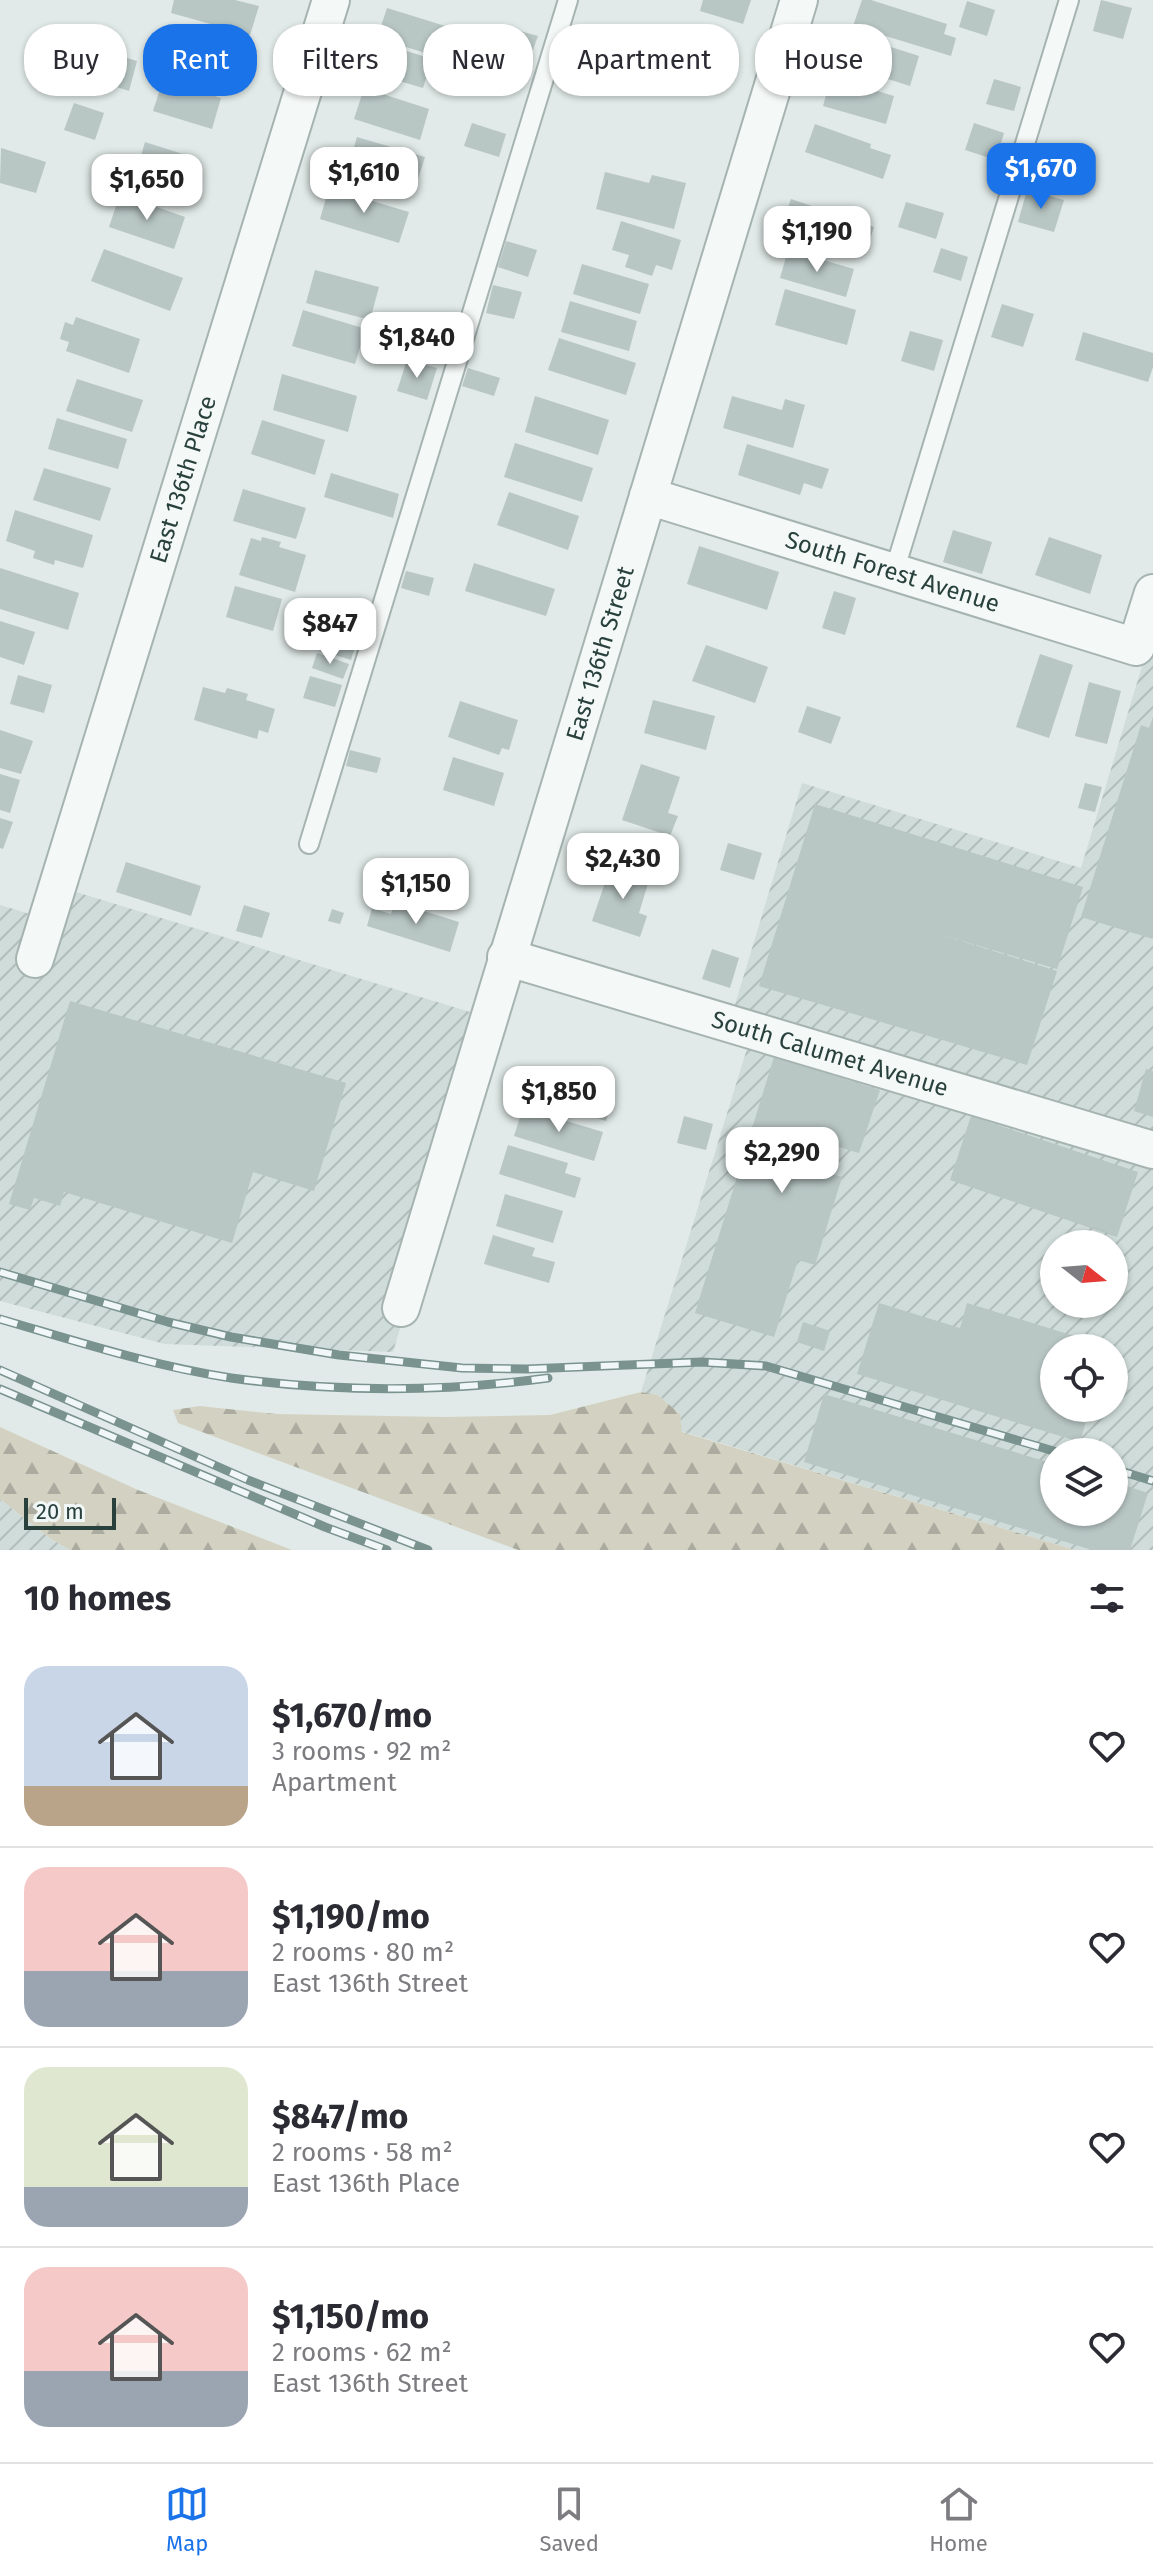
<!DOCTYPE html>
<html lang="en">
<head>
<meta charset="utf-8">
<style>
	body { margin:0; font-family:"Fira Sans",sans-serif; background:#f7f7f7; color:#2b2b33; height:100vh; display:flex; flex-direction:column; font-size:30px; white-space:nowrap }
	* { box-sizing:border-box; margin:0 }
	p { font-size:26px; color:#7c7c81 }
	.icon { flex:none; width:44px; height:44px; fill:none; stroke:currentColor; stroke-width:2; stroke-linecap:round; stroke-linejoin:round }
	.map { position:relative; height:1550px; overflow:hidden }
	.drawer { display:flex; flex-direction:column; background:#fff; flex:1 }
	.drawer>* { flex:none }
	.hud { position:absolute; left:24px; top:24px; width:1106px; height:72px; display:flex; gap:16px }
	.needle { width:52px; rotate:107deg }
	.fabs { position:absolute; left:1040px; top:1230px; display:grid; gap:16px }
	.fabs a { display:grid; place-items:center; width:88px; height:88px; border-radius:50%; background:#fff; box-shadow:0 2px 6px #0004; font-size:40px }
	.scale { position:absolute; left:24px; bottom:20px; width:92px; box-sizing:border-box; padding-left:8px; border:4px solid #29413d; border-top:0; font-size:22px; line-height:28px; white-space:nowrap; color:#29413d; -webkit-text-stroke:6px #f1f7f6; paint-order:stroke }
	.price { position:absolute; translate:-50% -68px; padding:0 18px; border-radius:16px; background:#fff; color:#222; font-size:26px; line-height:52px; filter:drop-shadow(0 2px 4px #0008) }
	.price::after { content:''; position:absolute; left:50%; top:48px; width:24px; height:18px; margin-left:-12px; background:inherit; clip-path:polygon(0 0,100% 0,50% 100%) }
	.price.on { background:#1a73e8; color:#fff }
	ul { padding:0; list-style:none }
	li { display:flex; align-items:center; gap:24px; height:200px; padding:0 24px }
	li+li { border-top:2px solid #e1e1e2 }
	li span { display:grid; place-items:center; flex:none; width:224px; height:160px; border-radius:24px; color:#555 }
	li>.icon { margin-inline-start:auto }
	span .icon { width:96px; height:96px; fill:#fffc; stroke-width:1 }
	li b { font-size:34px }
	h2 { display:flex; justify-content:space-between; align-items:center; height:96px; padding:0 24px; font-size:34px }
	.pill { padding:0 28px; border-radius:32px; background:#fff; box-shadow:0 2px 6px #0004; font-size:28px; line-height:72px }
	.pill.on { background:#1a73e8; color:#fff }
	.tab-bar { display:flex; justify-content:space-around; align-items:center; height:112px; border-top:2px solid #e1e1e2; background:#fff; font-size:22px; color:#7c7c81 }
	.tab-bar a { display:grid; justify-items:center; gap:4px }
	.tab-bar .on { color:#1a73e8 }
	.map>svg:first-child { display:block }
</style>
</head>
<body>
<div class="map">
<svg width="1153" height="1550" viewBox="0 0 1153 1550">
	<defs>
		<pattern id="industrial-furrows" width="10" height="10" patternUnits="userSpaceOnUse" patternTransform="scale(2)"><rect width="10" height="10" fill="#cfdcd9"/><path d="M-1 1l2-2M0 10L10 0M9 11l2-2" fill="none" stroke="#b2bebb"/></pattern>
		<pattern id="forest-firs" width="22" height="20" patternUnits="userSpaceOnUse" patternTransform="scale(2)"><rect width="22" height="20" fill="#d3d2c2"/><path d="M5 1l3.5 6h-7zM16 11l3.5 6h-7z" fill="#abac9f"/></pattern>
	</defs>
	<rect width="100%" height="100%" fill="#e1eae8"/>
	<g fill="url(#industrial-furrows)" fill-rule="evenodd">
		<path d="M 1153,630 L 1153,1550 L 1075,1550 L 681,1431 L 680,1414 L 658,1395 L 641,1392 L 750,1039 L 727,1031 L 802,783 L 1081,868 ZM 1054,1244 L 1114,1244 L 1114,1304 L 1054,1304 ZM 1054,1348 L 1114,1348 L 1114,1408 L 1054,1408 ZM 1054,1452 L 1114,1452 L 1114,1512 L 1054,1512 Z"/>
		<path d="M 66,889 L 493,1019 L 393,1352 L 165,1344 L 0,1301 L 0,905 L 57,922 Z"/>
		<path d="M 0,1499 L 51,1539 L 70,1550 L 0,1550 Z"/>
	</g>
	<g fill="url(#forest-firs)">
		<path d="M 641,1392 L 658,1395 L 680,1414 L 682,1432 L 1075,1550 L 518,1550 L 178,1423 L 173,1410 L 200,1406 L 276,1414 L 445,1417 L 550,1415 Z"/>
		<path d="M 0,1427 L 138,1490 L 292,1550 L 70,1550 L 51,1539 L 0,1499 Z"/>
	</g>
	<g fill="#b8c6c4">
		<path d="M 174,0 L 235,0 L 259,6 L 250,35 L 171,13 Z"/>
		<path d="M 703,0 L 751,0 L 743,24 L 700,11 Z"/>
		<path d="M 862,0 L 871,0 L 947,24 L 944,34 L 956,38 L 951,56 L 853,26 Z"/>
		<path d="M 1101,0 L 1132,8 L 1123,39 L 1093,31 Z"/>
		<path d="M 967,1 L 995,10 L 987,36 L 959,27 Z"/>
		<path d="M 387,8 L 455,29 L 445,59 L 377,38 Z"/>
		<path d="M 509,28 L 538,36 L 528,63 L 499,54 Z"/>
		<path d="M 844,32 L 919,56 L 910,86 L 834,62 Z"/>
		<path d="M 378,42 L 432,59 L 423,88 L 369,72 Z"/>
		<path d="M 107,52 L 137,61 L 129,91 L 98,81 Z"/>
		<path d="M 831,77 L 894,96 L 886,124 L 823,106 Z"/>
		<path d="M 994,79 L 1021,87 L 1014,111 L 986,104 Z"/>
		<path d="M 163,80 L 221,98 L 212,129 L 153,111 Z"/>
		<path d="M 364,88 L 429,109 L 420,140 L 354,119 Z"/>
		<path d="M 74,103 L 104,113 L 95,140 L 64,130 Z"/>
		<path d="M 472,123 L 506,134 L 499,157 L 464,146 Z"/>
		<path d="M 974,123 L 1004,133 L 996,160 L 965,150 Z"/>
		<path d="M 815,124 L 871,144 L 870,148 L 891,155 L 883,179 L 805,152 Z"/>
		<path d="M 357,137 L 425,157 L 415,188 L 348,168 Z"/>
		<path d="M 145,142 L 192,157 L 181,191 L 135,176 Z"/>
		<path d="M 1,148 L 46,162 L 36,193 L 0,183 Z"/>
		<path d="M 605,172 L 649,183 L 652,175 L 686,183 L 674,229 L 596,209 Z"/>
		<path d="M 329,188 L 409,212 L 399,243 L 320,219 Z"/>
		<path d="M 1027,190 L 1064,200 L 1054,232 L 1018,222 Z"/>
		<path d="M 120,194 L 185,217 L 174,249 L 109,227 Z"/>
		<path d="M 791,199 L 874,227 L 865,255 L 781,227 Z"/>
		<path d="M 906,202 L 944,213 L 936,239 L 898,227 Z"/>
		<path d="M 621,221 L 681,240 L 672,270 L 656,265 L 652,276 L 625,267 L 629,255 L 612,250 Z"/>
		<path d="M 506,241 L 537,250 L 528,277 L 498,267 Z"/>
		<path d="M 941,248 L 968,257 L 961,281 L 933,272 Z"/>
		<path d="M 104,249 L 183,278 L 170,311 L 91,281 Z"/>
		<path d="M 788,250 L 854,269 L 846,297 L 780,278 Z"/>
		<path d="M 582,264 L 649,284 L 640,314 L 573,294 Z"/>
		<path d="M 315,270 L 379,287 L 370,320 L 306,303 Z"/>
		<path d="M 493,285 L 522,292 L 514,319 L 486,313 Z"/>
		<path d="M 785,289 L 856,310 L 847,345 L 775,325 Z"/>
		<path d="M 570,301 L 637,321 L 629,351 L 561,332 Z"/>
		<path d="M 1002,304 L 1034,314 L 1023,347 L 991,337 Z"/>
		<path d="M 303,310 L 366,329 L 355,364 L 292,346 Z"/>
		<path d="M 76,317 L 140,339 L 129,373 L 66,351 L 69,342 L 60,339 L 65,322 L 73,325 Z"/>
		<path d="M 910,331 L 943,340 L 934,371 L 901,361 Z"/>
		<path d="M 1083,332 L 1153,353 L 1153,367 L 1148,382 L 1075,360 Z"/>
		<path d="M 559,338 L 636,363 L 626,395 L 548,370 Z"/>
		<path d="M 407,360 L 437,368 L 427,400 L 397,391 Z"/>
		<path d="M 468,368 L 500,378 L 494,396 L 462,386 Z"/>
		<path d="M 282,374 L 357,396 L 348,432 L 273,410 Z"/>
		<path d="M 77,379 L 143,400 L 132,432 L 66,411 Z"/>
		<path d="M 535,396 L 609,420 L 598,455 L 525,432 Z"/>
		<path d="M 732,396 L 782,410 L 785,399 L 805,405 L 793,448 L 723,428 Z"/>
		<path d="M 57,418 L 127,439 L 118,469 L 48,449 Z"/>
		<path d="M 262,420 L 325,440 L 315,475 L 251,454 Z"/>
		<path d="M 515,443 L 593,468 L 582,502 L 504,477 Z"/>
		<path d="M 747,444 L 829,469 L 822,489 L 804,483 L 800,495 L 738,475 Z"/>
		<path d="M 44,468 L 111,488 L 100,521 L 33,500 Z"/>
		<path d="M 331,473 L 399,494 L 393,518 L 324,497 Z"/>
		<path d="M 243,489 L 306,508 L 296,539 L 233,521 Z"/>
		<path d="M 509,492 L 579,516 L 568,550 L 497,525 Z"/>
		<path d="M 15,510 L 93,535 L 83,568 L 55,560 L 54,565 L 33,558 L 35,551 L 6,541 Z"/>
		<path d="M 953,530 L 992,542 L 982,574 L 943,562 Z"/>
		<path d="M 262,537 L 281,542 L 279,547 L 306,555 L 295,592 L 239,575 L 251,538 L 261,541 Z"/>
		<path d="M 1049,537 L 1102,555 L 1090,594 L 1035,575 Z"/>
		<path d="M 699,546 L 779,572 L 767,610 L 687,584 Z"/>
		<path d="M 474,563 L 555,589 L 546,616 L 465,591 Z"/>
		<path d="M 0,568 L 79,593 L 68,630 L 0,609 Z"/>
		<path d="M 406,571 L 434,578 L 429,596 L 401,588 Z"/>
		<path d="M 235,586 L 282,599 L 273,631 L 226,617 Z"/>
		<path d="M 834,591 L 856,598 L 845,635 L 822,628 Z"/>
		<path d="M 332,606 L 364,616 L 351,660 L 319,650 Z"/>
		<path d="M 0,621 L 35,632 L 24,665 L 0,657 Z"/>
		<path d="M 706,645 L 768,667 L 755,703 L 692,681 Z"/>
		<path d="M 317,653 L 349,664 L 343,679 L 312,668 Z"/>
		<path d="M 1040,654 L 1073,665 L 1049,738 L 1016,727 Z"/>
		<path d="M 18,675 L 52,685 L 44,713 L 10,704 Z"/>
		<path d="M 310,676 L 342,685 L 335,707 L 303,698 Z"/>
		<path d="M 1089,682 L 1121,691 L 1107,744 L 1075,736 Z"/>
		<path d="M 203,687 L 225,693 L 227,688 L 248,694 L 246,700 L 275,709 L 268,733 L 259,730 L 257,739 L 194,720 Z"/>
		<path d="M 653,700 L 715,716 L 706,750 L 644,733 Z"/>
		<path d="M 460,701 L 518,720 L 509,750 L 502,748 L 499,755 L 448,737 Z"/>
		<path d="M 807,706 L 841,717 L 831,744 L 798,732 Z"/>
		<path d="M 1153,717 L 1153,939 L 1081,917 L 1141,725 L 1149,728 Z"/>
		<path d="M 0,730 L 33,741 L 21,774 L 0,768 Z"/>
		<path d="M 350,750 L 381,758 L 377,773 L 346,766 Z"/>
		<path d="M 453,757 L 504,773 L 494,806 L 443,790 Z"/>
		<path d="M 641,764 L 680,777 L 668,813 L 678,816 L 670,836 L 622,820 Z"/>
		<path d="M 0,774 L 20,780 L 10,813 L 0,810 Z"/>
		<path d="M 1085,783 L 1102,787 L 1095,812 L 1078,808 Z"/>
		<path d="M 815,804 L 1083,887 L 1057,969 L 936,933 L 1057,971 L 1027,1065 L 759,986 Z"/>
		<path d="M 0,818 L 13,822 L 3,849 L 0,848 Z"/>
		<path d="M 728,843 L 762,853 L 754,880 L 720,870 Z"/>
		<path d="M 126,862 L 201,886 L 191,916 L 116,892 Z"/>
		<path d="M 611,865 L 650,877 L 639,913 L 647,916 L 640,937 L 592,921 Z"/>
		<path d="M 395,902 L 459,922 L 450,952 L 367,926 L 372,908 L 391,914 Z"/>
		<path d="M 244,905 L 270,913 L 262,938 L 236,931 Z"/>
		<path d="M 332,909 L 344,913 L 340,924 L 328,921 Z"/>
		<path d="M 712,949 L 739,958 L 730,988 L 702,979 Z"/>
		<path d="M 70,1001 L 346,1083 L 314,1191 L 253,1172 L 232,1243 L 64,1192 L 60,1206 L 34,1198 L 30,1210 L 9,1204 Z"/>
		<path d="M 774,1057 L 880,1090 L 859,1153 L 791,1133 L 783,1159 L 842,1177 L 815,1265 L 798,1260 L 774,1337 L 695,1313 Z"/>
		<path d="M 542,1069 L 615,1092 L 606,1121 L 532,1098 Z"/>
		<path d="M 1146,1069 L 1153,1071 L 1153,1117 L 1134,1111 Z"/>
		<path d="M 523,1108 L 603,1132 L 594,1161 L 514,1136 Z"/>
		<path d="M 684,1116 L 713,1124 L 706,1150 L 677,1143 Z"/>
		<path d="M 971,1116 L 1138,1172 L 1117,1237 L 950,1180 Z"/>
		<path d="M 508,1145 L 568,1163 L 565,1173 L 581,1178 L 575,1198 L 499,1174 Z"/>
		<path d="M 505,1194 L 563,1211 L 553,1243 L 496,1226 Z"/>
		<path d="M 493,1235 L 535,1248 L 532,1256 L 555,1262 L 549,1283 L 484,1264 Z"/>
		<path d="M 879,1303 L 960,1328 L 967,1303 L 1110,1347 L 1054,1348 L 1054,1408 L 1090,1408 L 1080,1442 L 857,1374 Z"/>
		<path d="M 803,1322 L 830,1331 L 824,1351 L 797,1342 Z"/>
		<path d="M 824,1394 L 1054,1464 L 1054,1512 L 1114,1512 L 1114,1482 L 1148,1493 L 1130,1550 L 1092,1550 L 804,1462 Z"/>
	</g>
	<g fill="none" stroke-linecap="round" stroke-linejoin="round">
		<g stroke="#a6b4b1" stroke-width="22">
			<g id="service">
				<path d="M 894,572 L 1069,0"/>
				<path d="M 309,844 L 568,0"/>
			</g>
		</g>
		<g stroke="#a6b4b1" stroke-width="40">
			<g id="minor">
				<path id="s1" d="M 648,496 L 1136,647 L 1153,593"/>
				<path id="s2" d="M 506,957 L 1153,1150"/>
				<path id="s3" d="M 35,959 L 331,0"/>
				<path id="s4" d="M 401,1308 L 799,0"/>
			</g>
		</g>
		<use href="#service" stroke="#f4f8f7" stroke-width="18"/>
		<use href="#minor" stroke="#f4f8f7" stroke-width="36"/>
		<g stroke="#7a938f" stroke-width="9">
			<g id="rail">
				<path d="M 0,1272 L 168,1322 L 231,1337 L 339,1355 L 462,1368 L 527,1369 L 702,1362 L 766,1366 L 1057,1452"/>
				<path d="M 0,1319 C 76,1341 152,1366 231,1378 C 334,1392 444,1392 548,1378"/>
				<path d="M 0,1370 L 248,1480 L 428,1550"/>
				<path d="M 0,1389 L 325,1527 L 387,1550"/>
				<path d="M 1114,1469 L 1153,1481"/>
			</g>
		</g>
		<use href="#rail" stroke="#f1f7f6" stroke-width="6" stroke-dasharray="18" stroke-linecap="butt"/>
	</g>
	<g text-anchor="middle" stroke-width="8" stroke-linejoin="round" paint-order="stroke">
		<g font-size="24" fill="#29413d" stroke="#f1f7f6">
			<text dy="8" stroke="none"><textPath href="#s3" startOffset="502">East 136th Place</textPath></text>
			<text dy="8" stroke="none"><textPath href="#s1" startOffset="256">South Forest Avenue</textPath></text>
			<text dy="8" stroke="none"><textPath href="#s4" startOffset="684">East 136th Street</textPath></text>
			<text dy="8" stroke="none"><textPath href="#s2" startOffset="338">South Calumet Avenue</textPath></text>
		</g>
	</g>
</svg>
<div class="fabs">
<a><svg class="needle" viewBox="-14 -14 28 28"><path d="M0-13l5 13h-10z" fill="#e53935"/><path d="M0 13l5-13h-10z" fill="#7c7c81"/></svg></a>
<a><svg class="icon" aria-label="locate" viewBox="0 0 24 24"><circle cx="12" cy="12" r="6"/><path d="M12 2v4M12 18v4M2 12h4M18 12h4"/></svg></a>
<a><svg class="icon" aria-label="layers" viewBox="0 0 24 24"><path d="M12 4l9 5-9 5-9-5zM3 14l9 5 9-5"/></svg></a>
</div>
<div class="scale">20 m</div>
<b class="price on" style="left:1041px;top:211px">$1,670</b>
<b class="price" style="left:364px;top:215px">$1,610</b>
<b class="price" style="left:147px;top:222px">$1,650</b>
<b class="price" style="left:817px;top:274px">$1,190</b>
<b class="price" style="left:417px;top:380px">$1,840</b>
<b class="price" style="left:330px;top:666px">$847</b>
<b class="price" style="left:623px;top:901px">$2,430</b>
<b class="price" style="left:416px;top:926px">$1,150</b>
<b class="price" style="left:559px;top:1134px">$1,850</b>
<b class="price" style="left:782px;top:1195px">$2,290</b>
<div class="hud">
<a class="pill">Buy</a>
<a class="pill on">Rent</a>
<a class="pill">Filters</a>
<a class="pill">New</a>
<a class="pill">Apartment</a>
<a class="pill">House</a>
</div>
</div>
<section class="drawer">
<h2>10 homes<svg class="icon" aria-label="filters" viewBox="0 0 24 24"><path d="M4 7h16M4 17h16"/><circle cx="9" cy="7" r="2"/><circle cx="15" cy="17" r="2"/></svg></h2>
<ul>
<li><span style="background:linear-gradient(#c9d6e8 75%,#b9a48a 0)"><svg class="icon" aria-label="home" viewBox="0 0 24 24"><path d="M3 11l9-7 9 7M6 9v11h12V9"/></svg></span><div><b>$1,670/mo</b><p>3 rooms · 92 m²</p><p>Apartment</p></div><svg class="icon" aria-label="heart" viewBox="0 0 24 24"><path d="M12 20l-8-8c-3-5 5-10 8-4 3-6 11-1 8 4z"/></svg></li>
<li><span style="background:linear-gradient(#f6c9c9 65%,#9aa5b1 0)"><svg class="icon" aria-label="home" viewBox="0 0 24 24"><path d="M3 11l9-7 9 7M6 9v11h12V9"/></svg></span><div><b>$1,190/mo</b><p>2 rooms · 80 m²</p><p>East 136th Street</p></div><svg class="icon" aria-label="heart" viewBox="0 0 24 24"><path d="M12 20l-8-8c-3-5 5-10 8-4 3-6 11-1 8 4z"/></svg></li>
<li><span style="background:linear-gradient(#dfe7d0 75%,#9aa5b1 0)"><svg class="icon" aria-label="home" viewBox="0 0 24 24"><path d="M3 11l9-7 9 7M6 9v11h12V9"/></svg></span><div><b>$847/mo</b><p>2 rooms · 58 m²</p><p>East 136th Place</p></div><svg class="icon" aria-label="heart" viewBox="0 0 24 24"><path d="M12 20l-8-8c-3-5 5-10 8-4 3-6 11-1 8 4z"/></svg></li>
<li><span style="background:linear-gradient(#f6c9c9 65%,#9aa5b1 0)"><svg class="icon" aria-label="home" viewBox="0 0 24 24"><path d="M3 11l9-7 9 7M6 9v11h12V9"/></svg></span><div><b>$1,150/mo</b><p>2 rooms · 62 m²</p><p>East 136th Street</p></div><svg class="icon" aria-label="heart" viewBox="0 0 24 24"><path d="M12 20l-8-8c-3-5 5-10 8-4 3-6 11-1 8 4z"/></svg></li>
</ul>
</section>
<nav class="tab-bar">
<a class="on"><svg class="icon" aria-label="map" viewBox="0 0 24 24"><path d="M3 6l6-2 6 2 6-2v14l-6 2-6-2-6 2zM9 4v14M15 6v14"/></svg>Map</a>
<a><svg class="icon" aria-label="saved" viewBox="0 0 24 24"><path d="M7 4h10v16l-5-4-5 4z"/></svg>Saved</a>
<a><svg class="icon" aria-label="home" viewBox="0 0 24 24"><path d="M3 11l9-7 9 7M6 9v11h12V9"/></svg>Home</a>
</nav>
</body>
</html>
